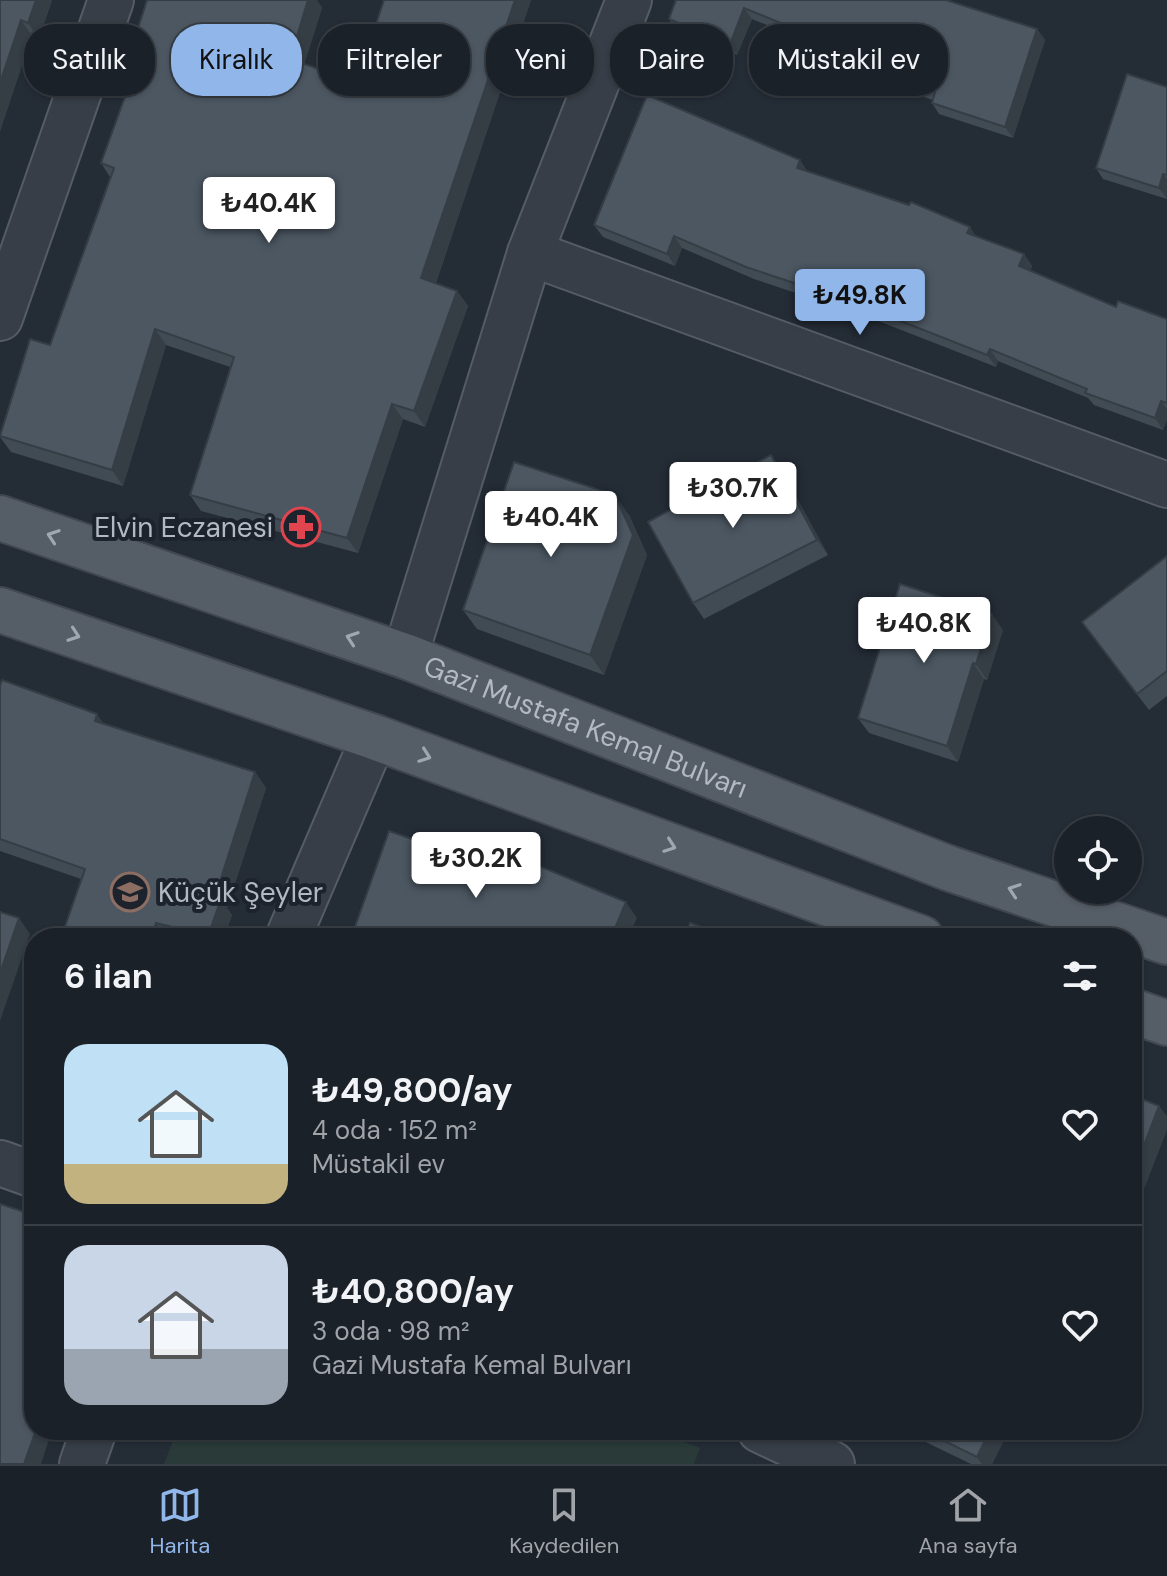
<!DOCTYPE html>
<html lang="tr">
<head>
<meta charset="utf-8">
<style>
	body { margin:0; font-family:"DM Sans",sans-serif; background:#282e34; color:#f1f3f6; height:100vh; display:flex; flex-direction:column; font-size:30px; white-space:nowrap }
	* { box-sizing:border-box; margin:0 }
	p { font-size:26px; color:#a0a3a8 }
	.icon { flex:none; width:44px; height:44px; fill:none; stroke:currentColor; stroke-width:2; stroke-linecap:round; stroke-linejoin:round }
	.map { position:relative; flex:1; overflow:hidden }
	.side { position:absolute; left:24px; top:928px; width:1118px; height:512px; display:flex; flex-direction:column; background:#1b2128; border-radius:32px; box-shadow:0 2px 6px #0004,0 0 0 2px #393e45 }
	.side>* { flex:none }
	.hud { position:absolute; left:24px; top:24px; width:1120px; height:72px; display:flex; gap:16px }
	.controls { position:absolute; left:1054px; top:816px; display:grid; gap:16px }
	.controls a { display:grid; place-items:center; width:88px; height:88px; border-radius:50%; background:#1b2128; box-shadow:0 2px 6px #0004,0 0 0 2px #393e45; font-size:40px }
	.price { position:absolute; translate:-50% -68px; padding:0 18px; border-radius:8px; background:#fff; color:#222; font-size:26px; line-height:52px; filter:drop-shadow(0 2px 4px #0008) }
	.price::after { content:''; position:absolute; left:50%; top:48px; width:24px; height:18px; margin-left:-12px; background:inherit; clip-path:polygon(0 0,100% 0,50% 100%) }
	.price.on { background:#90b6ea; color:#111 }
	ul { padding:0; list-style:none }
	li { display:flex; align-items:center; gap:24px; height:200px; padding:0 40px }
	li+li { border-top:2px solid #393e45 }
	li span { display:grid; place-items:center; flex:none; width:224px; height:160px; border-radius:24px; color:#555 }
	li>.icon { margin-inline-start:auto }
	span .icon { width:96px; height:96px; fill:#fffc; stroke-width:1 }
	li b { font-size:34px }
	h2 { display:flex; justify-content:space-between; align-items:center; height:96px; padding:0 40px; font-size:34px }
	.chip { padding:0 28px; border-radius:32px; background:#1b2128; box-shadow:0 2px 6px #0004,0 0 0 2px #393e45; font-size:28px; line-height:72px }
	.chip.on { background:#90b6ea; color:#111 }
	.dock { display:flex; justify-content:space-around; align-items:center; height:112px; border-top:2px solid #393e45; background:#1b2128; font-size:22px; color:#a0a3a8 }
	.dock a { display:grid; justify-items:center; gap:4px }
	.dock .on { color:#90b6ea }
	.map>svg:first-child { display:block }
</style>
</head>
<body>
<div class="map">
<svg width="1167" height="1464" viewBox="0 0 1167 1464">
	<rect width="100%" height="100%" fill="#242c36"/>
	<path fill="#293a39" d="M 177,1430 L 653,1430 L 700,1448 L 694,1464 L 164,1464 Z"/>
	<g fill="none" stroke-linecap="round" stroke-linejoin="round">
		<g stroke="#555c65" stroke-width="48">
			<g id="minor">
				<path d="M 530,253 L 1167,485"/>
				<path d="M 0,318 L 111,0"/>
				<path d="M 405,656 L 530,253 L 629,0"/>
				<path d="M 288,938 L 374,737"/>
				<path d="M 0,1163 L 34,1175"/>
				<path d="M 760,1430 L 832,1464"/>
				<path d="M 82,1464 L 94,1430"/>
			</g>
		</g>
		<g stroke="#404750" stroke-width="48">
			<g id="major">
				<path id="s1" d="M 0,518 L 405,656 L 948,868 L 1167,942"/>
				<path d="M 0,610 L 374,737 L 921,938"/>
				<path d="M 1132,1011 L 1167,1023"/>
			</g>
		</g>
		<use href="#minor" stroke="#373e47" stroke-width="44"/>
		<use href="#major" stroke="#555d67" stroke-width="44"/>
	</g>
	<g fill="#414b54">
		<path d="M 0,0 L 52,0 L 39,39 L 32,36 Z"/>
		<path d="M 147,0 L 317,0 L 322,8 L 304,64 L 357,82 L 384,0 L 531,0 L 436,283 L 457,291 L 468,306 L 425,427 L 403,419 L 358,553 L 201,511 L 190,495 L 230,367 L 166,345 L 123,486 L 11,452 L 0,437 L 50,345 L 110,177 L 101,163 L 141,51 L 134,41 Z"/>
		<path d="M 676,0 L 955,3 L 1037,29 L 1045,40 L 1013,138 L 939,114 L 932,103 L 933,100 L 881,83 L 873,71 L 874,69 L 752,19 L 737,55 L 676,30 L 669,19 Z"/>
		<path d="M 1167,87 L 1167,199 L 1103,179 L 1096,168 Z"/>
		<path d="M 808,172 L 1024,254 L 1032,266 L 1030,271 L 1116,307 L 1167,319 L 1167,420 L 1163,430 L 1094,405 L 1088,398 L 998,361 L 996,367 L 868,317 L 754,279 L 682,248 L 675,266 L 603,237 L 594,225 Z"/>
		<path d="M 771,455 L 782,471 L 828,555 L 704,619 L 693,603 Z"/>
		<path d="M 629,515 L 647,555 L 604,675 L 477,629 L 463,610 Z"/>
		<path d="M 1167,556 L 1167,696 L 1149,710 L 1082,622 Z"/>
		<path d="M 1003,630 L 987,680 L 984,679 L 958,762 L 869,733 L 858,718 Z"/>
		<path d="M 0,686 L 104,724 L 255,772 L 266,788 L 227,908 L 232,915 L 224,938 L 61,938 L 81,879 L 0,851 Z"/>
		<path d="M 906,1430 L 1009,1430 L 992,1464 L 971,1464 L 909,1434 Z"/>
	</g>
	<g fill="#353d45">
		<path d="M 36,0 L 52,0 L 39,39 L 28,23 Z"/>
		<path d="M 308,0 L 317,0 L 322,8 L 301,75 L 290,59 Z"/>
		<path d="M 515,0 L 531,0 L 432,294 L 421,278 Z"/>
		<path d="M 744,8 L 752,19 L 737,55 L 730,44 Z"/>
		<path d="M 21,20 L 32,36 L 0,132 L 0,83 Z"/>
		<path d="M 1037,29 L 1045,40 L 1013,138 L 1005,127 Z"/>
		<path d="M 800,160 L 808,172 L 797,168 Z"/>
		<path d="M 1163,174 L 1167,179 L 1167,199 L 1159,188 Z"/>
		<path d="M 970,227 L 978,239 L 967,233 Z"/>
		<path d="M 674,236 L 682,248 L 675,266 L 667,254 Z"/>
		<path d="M 1024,254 L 1032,266 L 1028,278 L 1019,266 Z"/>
		<path d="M 457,291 L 468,306 L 425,427 L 414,411 Z"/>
		<path d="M 155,329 L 166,345 L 123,486 L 112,470 Z"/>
		<path d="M 990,349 L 998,361 L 996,367 L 987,355 Z"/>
		<path d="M 1161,401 L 1167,409 L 1167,420 L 1163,430 L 1155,418 Z"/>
		<path d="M 392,404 L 403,419 L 358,553 L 347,538 Z"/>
		<path d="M 771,455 L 782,471 L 828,555 L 817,540 Z"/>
		<path d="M 615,495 L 629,515 L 647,555 L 604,675 L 590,655 Z"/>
		<path d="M 992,614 L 1003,630 L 987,680 L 976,664 Z"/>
		<path d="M 973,663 L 984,679 L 958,762 L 947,746 Z"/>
		<path d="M 97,714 L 108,730 L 95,721 Z"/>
		<path d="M 255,772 L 266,788 L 227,908 L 232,915 L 224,938 L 209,938 L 208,936 L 215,897 Z"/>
		<path d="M 626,902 L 637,918 L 628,938 L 611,938 Z"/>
		<path d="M 19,918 L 30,934 L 0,1021 L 0,973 Z"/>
		<path d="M 156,923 L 167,938 L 151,938 Z"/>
		<path d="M 1159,1106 L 1167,1116 L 1167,1130 L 1132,1220 L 1132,1176 Z"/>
		<path d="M 36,1430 L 52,1430 L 41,1464 L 24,1464 Z"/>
		<path d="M 990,1430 L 1009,1430 L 992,1464 L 982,1464 L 977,1457 Z"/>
	</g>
	<g fill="#4c5762" stroke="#353d45" stroke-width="2">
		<path d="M 0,0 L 36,0 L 28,23 L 21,20 L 0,83 Z"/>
		<path d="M 147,0 L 308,0 L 290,59 L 357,82 L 384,0 L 515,0 L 421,278 L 457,291 L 414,411 L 392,404 L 347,538 L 190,495 L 234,357 L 155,329 L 112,470 L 0,436 L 30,339 L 50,345 L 114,168 L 101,163 L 144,44 L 134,41 Z"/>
		<path d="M 676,0 L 946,0 L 1037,29 L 1005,127 L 932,103 L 935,92 L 873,71 L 876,62 L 744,8 L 730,44 L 669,19 Z"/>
		<path d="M 1127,74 L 1167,87 L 1167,175 L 1163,174 L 1159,188 L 1096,168 Z"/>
		<path d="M 647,95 L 800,160 L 797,168 L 909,205 L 911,202 L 970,227 L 967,233 L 1024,254 L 1019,266 L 1116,307 L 1118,301 L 1167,319 L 1167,403 L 1161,401 L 1155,418 L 1085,393 L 1087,389 L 990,349 L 987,355 L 860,305 L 746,267 L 674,236 L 667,254 L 594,225 Z"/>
		<path d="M 771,455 L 817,540 L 693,603 L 648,522 Z"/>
		<path d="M 514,462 L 615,495 L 633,535 L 590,655 L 463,610 Z"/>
		<path d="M 1167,556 L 1167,671 L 1137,694 L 1082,622 Z"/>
		<path d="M 900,584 L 992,614 L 976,664 L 973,663 L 947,746 L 858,718 Z"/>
		<path d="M 2,680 L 97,714 L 95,721 L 255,772 L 215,897 L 221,899 L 208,936 L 156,923 L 151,938 L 61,938 L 85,869 L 0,839 L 0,686 Z"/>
		<path d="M 389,831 L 533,881 L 539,866 L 626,902 L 611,938 L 351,938 Z"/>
		<path d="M 0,912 L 19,918 L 0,973 Z"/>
		<path d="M 690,923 L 732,938 L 685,938 Z"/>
		<path d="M 1132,1095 L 1159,1106 L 1132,1176 Z"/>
		<path d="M 0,1204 L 34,1215 L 34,1430 L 36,1430 L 24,1464 L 0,1464 Z"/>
		<path d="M 922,1430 L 990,1430 L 977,1457 Z"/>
	</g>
	<defs><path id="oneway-chevron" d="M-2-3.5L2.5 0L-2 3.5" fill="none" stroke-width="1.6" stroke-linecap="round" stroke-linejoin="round" transform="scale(2)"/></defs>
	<g stroke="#9fa7b1">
		<use href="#oneway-chevron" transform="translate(53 536) rotate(-161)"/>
		<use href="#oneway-chevron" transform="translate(74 635) rotate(19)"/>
		<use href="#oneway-chevron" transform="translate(352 638) rotate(-161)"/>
		<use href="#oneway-chevron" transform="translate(425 756) rotate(20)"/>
		<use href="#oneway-chevron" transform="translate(670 846) rotate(20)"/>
		<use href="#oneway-chevron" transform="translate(1014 890) rotate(-161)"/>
	</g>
	<defs>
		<g id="pharmacy-ring" transform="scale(2)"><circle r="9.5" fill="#1c232c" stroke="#e0444e" stroke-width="1.5"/><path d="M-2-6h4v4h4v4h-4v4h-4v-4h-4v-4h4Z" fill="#e0444e"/></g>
		<g id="school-ring" transform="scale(2)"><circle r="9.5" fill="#1c232c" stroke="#8d6e63" stroke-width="1.5"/><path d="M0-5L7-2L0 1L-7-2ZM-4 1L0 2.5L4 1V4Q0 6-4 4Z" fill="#8d6e63"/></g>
	</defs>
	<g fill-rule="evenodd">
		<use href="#pharmacy-ring" x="301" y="527"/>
		<use href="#school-ring" x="130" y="892"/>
	</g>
	<g text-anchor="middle" stroke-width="8" stroke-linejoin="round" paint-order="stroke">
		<g font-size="28" fill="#b2b9c3" stroke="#1c232c" text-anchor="end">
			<text x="273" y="537">Elvin Eczanesi</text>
			<text x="158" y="902" text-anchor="start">Küçük Şeyler</text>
		</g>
		<g font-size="28" fill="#b2b9c3" stroke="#1c232c">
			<text dy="10" stroke="none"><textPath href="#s1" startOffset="622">Gazi Mustafa Kemal Bulvarı</textPath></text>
		</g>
	</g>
</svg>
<div class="controls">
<a><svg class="icon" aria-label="locate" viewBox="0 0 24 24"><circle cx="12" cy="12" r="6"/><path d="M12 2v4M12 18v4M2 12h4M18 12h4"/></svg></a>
</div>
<b class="price" style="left:269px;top:245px">₺40.4K</b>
<b class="price on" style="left:860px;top:337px">₺49.8K</b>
<b class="price" style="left:733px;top:530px">₺30.7K</b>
<b class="price" style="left:551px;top:559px">₺40.4K</b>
<b class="price" style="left:924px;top:665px">₺40.8K</b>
<b class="price" style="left:476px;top:900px">₺30.2K</b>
<div class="hud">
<a class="chip">Satılık</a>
<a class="chip on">Kiralık</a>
<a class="chip">Filtreler</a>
<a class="chip">Yeni</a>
<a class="chip">Daire</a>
<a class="chip">Müstakil ev</a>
</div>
<section class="side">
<h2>6 ilan<svg class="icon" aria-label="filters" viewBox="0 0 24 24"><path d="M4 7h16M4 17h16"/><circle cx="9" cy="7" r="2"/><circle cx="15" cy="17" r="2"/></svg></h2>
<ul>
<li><span style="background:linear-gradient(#bfe0f5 75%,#c2b280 0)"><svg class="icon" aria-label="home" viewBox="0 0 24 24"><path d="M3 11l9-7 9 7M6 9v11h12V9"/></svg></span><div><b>₺49,800/ay</b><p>4 oda · 152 m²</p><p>Müstakil ev</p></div><svg class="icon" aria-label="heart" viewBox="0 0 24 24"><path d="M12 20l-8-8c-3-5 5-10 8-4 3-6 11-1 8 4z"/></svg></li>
<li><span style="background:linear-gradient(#c9d6e8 65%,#9aa5b1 0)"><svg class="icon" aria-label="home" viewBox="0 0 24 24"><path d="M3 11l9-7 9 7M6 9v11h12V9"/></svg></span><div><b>₺40,800/ay</b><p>3 oda · 98 m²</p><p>Gazi Mustafa Kemal Bulvarı</p></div><svg class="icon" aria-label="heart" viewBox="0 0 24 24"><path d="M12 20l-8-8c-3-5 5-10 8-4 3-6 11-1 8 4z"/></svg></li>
</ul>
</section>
</div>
<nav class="dock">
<a class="on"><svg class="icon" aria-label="map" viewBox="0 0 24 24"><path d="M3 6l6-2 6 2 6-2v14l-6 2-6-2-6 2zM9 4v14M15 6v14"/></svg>Harita</a>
<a><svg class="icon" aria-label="saved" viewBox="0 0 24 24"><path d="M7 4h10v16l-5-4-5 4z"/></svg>Kaydedilen</a>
<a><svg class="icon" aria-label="home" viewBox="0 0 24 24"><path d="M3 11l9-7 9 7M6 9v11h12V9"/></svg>Ana sayfa</a>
</nav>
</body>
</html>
